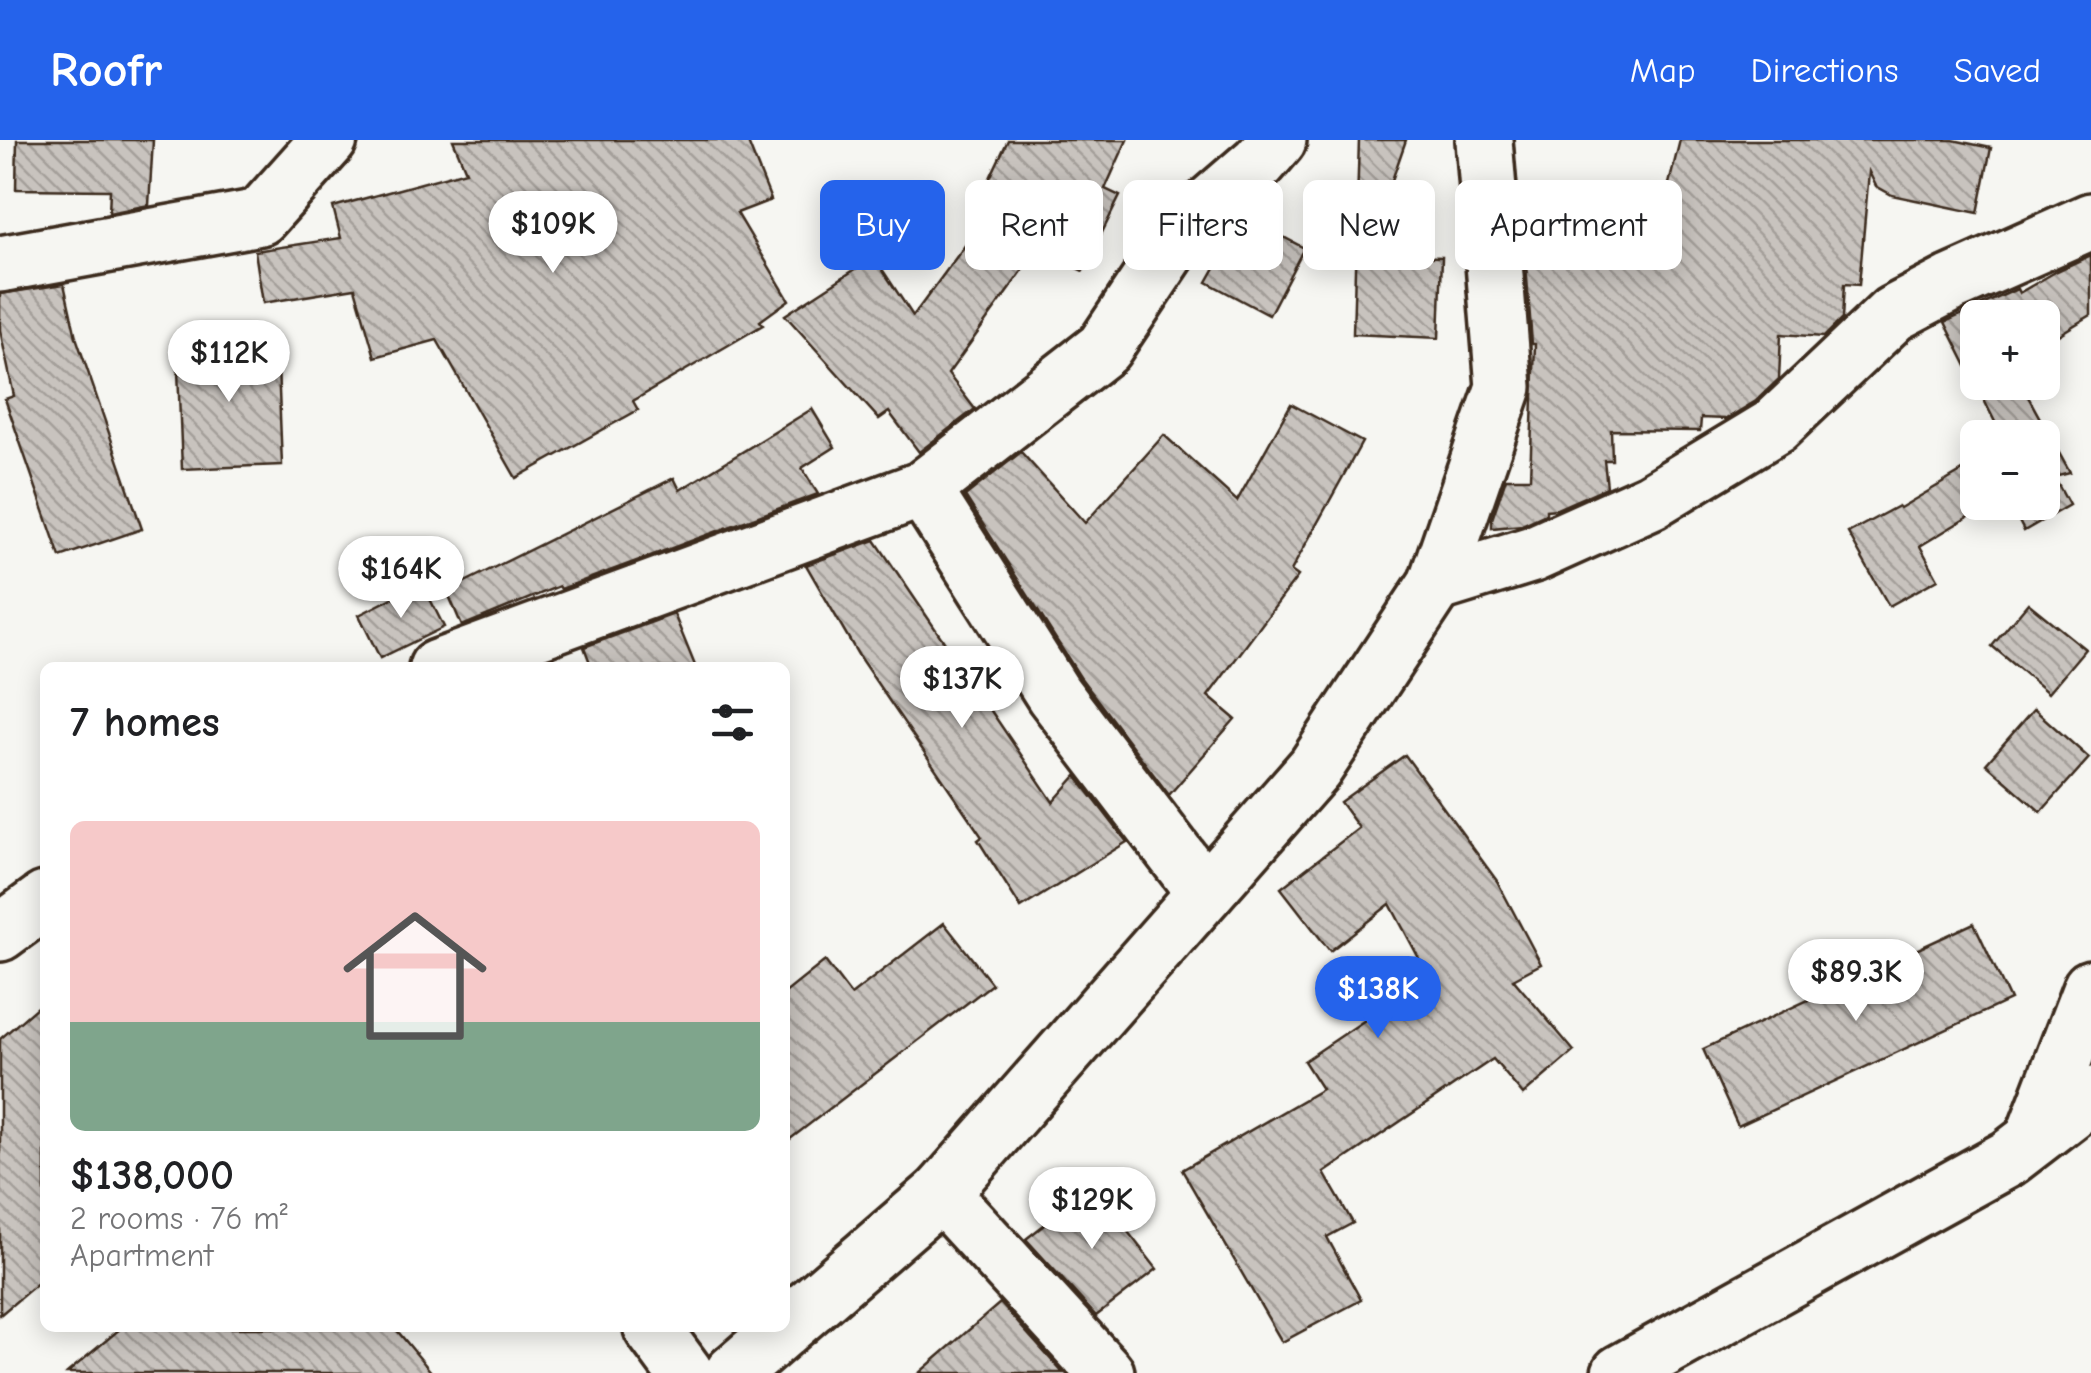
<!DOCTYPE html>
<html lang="en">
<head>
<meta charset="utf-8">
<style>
	body { margin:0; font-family:"Comic Neue",sans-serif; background:#f2f2f2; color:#202124; height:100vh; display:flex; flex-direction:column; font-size:38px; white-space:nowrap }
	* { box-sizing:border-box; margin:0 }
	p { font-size:32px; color:#757577 }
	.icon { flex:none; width:55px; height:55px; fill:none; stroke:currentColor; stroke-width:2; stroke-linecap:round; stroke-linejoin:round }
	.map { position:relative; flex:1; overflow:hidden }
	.drawer { position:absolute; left:40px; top:522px; width:750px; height:670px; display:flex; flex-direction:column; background:#fff; border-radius:15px; box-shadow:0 5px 25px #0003 }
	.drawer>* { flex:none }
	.banner { position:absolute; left:820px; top:40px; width:950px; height:90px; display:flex; gap:20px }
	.controls { position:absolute; left:1960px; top:160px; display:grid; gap:20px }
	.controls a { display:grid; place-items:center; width:100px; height:100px; border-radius:15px; background:#fff; box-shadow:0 5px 25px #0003; font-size:50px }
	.price { position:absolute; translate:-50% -85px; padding:0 22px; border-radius:35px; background:#fff; color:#222; font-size:32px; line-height:65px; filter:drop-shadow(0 2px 5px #0008) }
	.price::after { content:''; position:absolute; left:50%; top:60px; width:30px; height:22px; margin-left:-15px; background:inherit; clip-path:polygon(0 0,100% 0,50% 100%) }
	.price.on { background:#2563eb; color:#fff }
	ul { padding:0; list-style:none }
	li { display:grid; align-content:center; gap:20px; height:530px; padding:0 30px }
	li+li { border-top:2px solid #e0e0e0 }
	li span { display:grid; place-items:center; height:310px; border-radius:15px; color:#555 }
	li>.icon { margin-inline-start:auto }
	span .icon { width:180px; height:180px; fill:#fffc; stroke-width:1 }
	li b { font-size:42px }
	h2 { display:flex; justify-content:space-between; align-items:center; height:120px; padding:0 30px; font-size:42px }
	.tag { padding:0 35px; border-radius:15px; background:#fff; box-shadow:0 5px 25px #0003; font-size:35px; line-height:90px }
	.tag.on { background:#2563eb; color:#fff }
	header { display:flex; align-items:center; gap:60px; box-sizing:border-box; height:140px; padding:0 50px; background:#2563eb; color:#fff }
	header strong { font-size:48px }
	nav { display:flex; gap:55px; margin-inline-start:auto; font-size:35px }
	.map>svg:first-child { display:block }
</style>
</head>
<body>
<header>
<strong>Roofr</strong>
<nav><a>Map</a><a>Directions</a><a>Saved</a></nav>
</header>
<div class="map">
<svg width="2091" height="1233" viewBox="0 0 2091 1233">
	<defs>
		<pattern id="building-back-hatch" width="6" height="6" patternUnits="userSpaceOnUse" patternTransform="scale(2.5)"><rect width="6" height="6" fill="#c8c3be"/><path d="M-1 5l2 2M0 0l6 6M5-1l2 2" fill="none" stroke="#a49f9a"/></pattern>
	</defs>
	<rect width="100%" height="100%" fill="#f6f6f2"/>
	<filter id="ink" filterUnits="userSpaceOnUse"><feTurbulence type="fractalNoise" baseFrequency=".01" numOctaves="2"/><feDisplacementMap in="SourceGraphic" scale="20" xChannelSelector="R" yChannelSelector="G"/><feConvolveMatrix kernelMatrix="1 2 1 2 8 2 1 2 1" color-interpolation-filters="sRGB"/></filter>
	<g filter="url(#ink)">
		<g fill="url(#building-back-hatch)" stroke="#3b2a1e" stroke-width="2.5">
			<path d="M 17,0 L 153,0 L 149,65 L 109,73 L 110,50 L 16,49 Z"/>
			<path d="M 453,0 L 747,0 L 771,60 L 737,73 L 789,160 L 760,181 L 763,185 L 633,261 L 638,270 L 516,338 L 437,200 L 375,217 L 355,148 L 263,163 L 255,111 L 341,98 L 333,67 L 466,31 Z"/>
			<path d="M 1008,0 L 1127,0 L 1105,49 L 1120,56 L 1083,131 L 1038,109 L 948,234 L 975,269 L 919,312 L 889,272 L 879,279 L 785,175 L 874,117 L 913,176 L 983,81 L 972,76 Z"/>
			<path d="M 1359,0 L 1406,0 L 1366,115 L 1442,117 L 1439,198 L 1353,194 Z"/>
			<path d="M 1680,0 L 1953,0 L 1991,8 L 1978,73 L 1892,55 L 1876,46 L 1869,32 L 1859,145 L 1844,144 L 1842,179 L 1824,197 L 1781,194 L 1779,239 L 1756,261 L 1726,279 L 1701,278 L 1700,291 L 1611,290 L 1612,320 L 1604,320 L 1607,347 L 1557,369 L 1546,370 L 1546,374 L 1522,385 L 1492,388 L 1492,379 L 1506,338 L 1530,338 L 1535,204 L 1532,204 L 1523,85 L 1658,88 Z"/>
			<path d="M 1244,76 L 1304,108 L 1269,175 L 1207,142 Z"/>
			<path d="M 2091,115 L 2091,175 L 2045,203 L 2047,207 L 2042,209 L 2042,178 L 1978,178 L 1978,242 L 2020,242 L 2070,333 L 2054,337 L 2069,365 L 2024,391 L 2009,362 L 2042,362 L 2042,298 L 1982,298 L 1997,286 L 1945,182 L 2017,149 L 2019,153 L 2057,131 Z"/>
			<path d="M 64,144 L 76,197 L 142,389 L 60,417 L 5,259 L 14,256 L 0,190 L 0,154 Z"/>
			<path d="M 277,201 L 282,325 L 182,329 L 177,205 Z"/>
			<path d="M 1291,264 L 1362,302 L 1291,431 L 1298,436 L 1208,556 L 1235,579 L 1169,655 L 1080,537 L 965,356 L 1021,312 L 1085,383 L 1164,295 L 1237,361 Z"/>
			<path d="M 812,269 L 835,307 L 802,328 L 818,354 L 561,449 L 559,446 L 462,486 L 447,451 L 674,338 L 680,350 Z"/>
			<path d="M 1978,322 L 1978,362 L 1993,362 L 1920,406 L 1938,439 L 1889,466 L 1848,393 L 1898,366 L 1900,368 Z"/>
			<path d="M 875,400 L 1053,662 L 1076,636 L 1127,702 L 1021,768 L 978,700 L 982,697 L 860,518 L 806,425 Z"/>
			<path d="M 422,443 L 444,487 L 380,518 L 359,475 Z"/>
			<path d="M 2028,463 L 2085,509 L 2048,553 L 1992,506 Z"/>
			<path d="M 674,474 L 696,528 L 592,528 L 584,507 Z"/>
			<path d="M 2034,569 L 2089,618 L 2041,672 L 1986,624 Z"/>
			<path d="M 1405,615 L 1497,741 L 1541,824 L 1513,839 L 1574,911 L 1523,955 L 1493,919 L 1324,1033 L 1353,1083 L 1327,1097 L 1361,1160 L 1282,1202 L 1182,1030 L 1322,949 L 1304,921 L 1429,837 L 1390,764 L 1330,811 L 1281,748 L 1359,688 L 1340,662 Z"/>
			<path d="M 944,783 L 992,844 L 785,1003 L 785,853 L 825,821 L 851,855 Z"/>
			<path d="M 1974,783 L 2010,860 L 1738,986 L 1703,909 Z"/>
			<path d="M 45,860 L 45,1137 L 0,1175 L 0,899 Z"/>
			<path d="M 1093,1047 L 1157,1129 L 1096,1176 L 1026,1099 Z"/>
			<path d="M 1000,1163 L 1063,1233 L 919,1233 Z"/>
			<path d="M 121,1188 L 395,1188 L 432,1233 L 67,1233 Z"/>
		</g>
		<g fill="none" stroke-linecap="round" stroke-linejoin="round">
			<g stroke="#3b2a1e" stroke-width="62">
				<g id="minor">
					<path d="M 0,124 L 260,77 L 329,0"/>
					<path d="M 923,349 L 1054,555 L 1205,753"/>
					<path d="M 1436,444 L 1533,414 L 1651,361 L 1775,286 L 1893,174 L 1952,143 L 2091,81"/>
					<path d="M 437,528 L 923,349 L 1104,208 L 1186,85 L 1259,22 L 1278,0"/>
					<path d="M 0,793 L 45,760"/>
					<path d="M 2033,999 L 2091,848"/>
					<path d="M 941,1053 L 1106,1233"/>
					<path d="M 652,1188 L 685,1233"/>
					<path d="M 733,1233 L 941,1053 L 1315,628 L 1436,444 L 1504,247 L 1484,0"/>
					<path d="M 1620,1233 L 2009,1018 L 2091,955"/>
				</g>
			</g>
			<use href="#minor" stroke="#f6f6f2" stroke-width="55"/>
		</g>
	</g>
</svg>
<div class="controls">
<a>+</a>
<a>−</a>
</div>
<b class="price" style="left:553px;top:136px">$109K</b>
<b class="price" style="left:229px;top:265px">$112K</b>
<b class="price" style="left:401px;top:481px">$164K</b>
<b class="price" style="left:962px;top:591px">$137K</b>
<b class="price" style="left:1856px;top:884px">$89.3K</b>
<b class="price on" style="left:1378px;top:901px">$138K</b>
<b class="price" style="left:1092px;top:1112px">$129K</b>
<div class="banner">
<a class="tag on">Buy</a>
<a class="tag">Rent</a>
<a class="tag">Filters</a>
<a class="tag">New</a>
<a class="tag">Apartment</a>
</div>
<section class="drawer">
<h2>7 homes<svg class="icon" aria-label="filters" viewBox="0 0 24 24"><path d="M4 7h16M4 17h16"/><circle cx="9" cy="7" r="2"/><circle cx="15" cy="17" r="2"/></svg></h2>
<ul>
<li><span style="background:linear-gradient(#f6c9c9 65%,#7fa58c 0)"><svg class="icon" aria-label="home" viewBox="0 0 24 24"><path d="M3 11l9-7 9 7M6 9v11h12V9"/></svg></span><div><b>$138,000</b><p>2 rooms · 76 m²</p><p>Apartment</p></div></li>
</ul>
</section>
</div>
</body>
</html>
